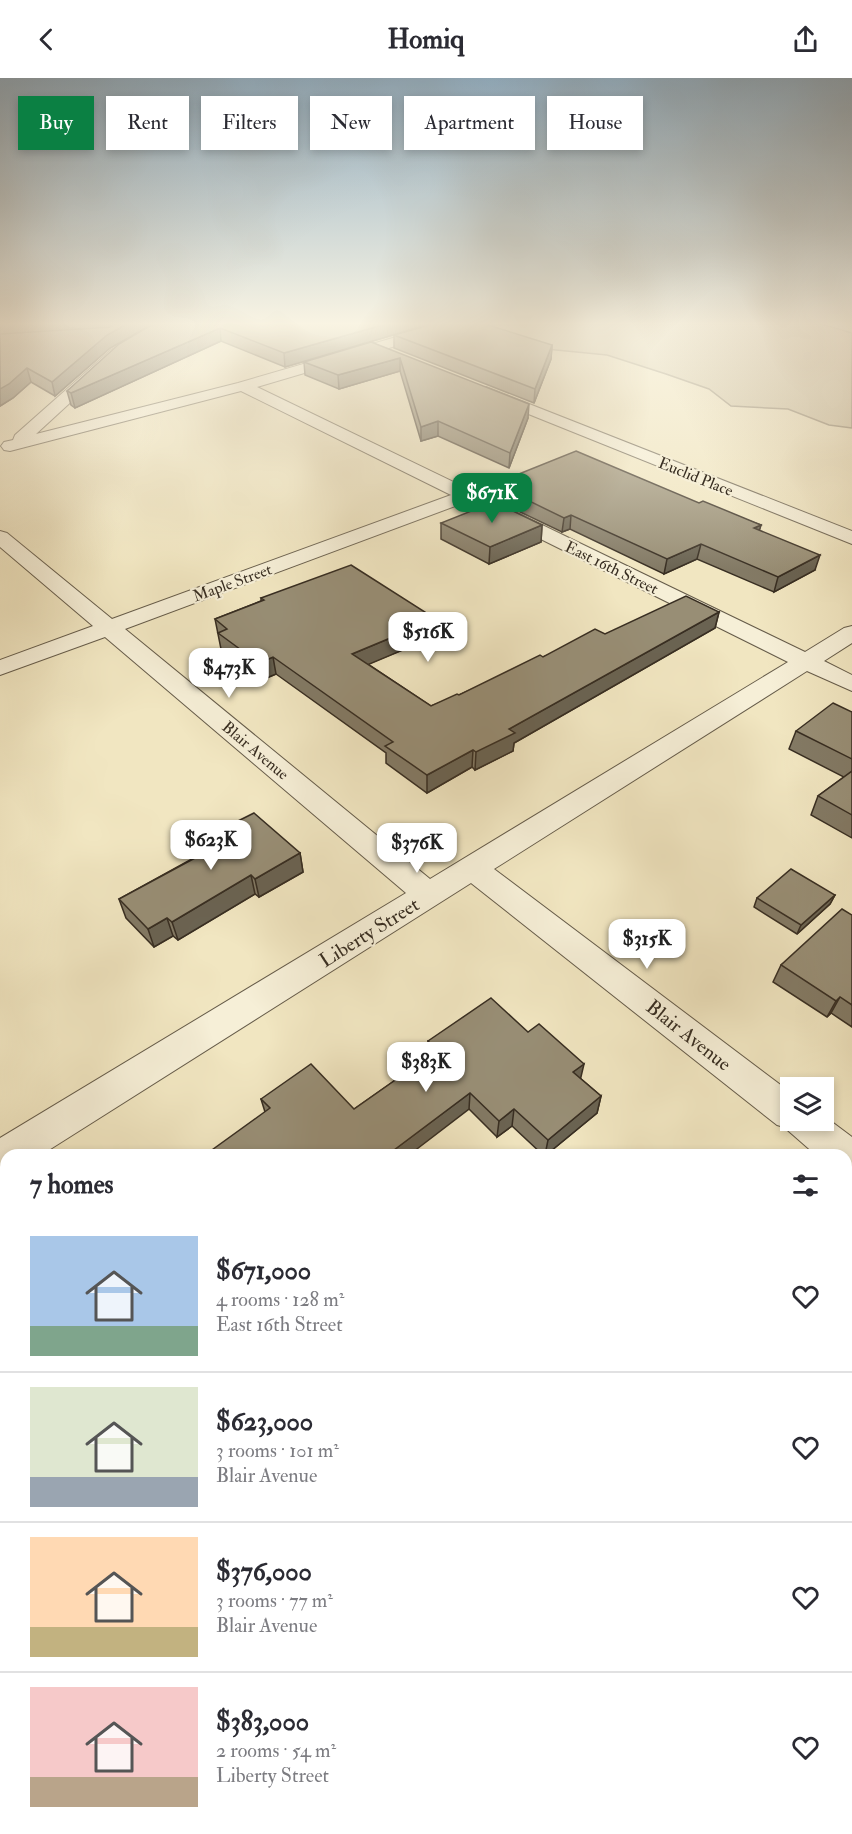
<!DOCTYPE html>
<html lang="en">
<head>
<meta charset="utf-8">
<style>
	body { margin:0; font-family:"IM FELL Double Pica",serif; background:#f2f2f3; color:#2b2b33; height:100vh; display:flex; flex-direction:column; font-size:22px; white-space:nowrap }
	* { box-sizing:border-box; margin:0 }
	p { font-size:20px; color:#7c7c81 }
	.icon { flex:none; width:33px; height:33px; fill:none; stroke:currentColor; stroke-width:2; stroke-linecap:round; stroke-linejoin:round }
	.map { position:relative; flex:1; overflow:hidden }
	.details { position:absolute; left:0px; top:1071px; width:852px; height:686px; display:flex; flex-direction:column; background:#fff; border-radius:18px 18px 0 0; box-shadow:0 3px 9px #0003 }
	.details>* { flex:none }
	.hud { position:absolute; left:18px; top:18px; width:816px; height:54px; display:flex; gap:12px }
	.controls { position:absolute; left:780px; top:999px; display:grid; gap:12px }
	.controls a { display:grid; place-items:center; width:54px; height:54px; border-radius:0px; background:#fff; box-shadow:0 3px 9px #0003; font-size:30px }
	.price { position:absolute; translate:-50% -51px; padding:0 14px; border-radius:12px; background:#fff; color:#222; font-size:20px; line-height:39px; filter:drop-shadow(0 2px 3px #0008) }
	.price::after { content:''; position:absolute; left:50%; top:36px; width:18px; height:14px; margin-left:-9px; background:inherit; clip-path:polygon(0 0,100% 0,50% 100%) }
	.price.selected { background:#0b8043; color:#fff }
	ul { padding:0; list-style:none }
	li { display:flex; align-items:center; gap:18px; height:150px; padding:0 30px }
	li+li { border-top:2px solid #e1e1e2 }
	li span { display:grid; place-items:center; flex:none; width:168px; height:120px; border-radius:0px; color:#555 }
	li>.icon { margin-inline-start:auto }
	span .icon { width:72px; height:72px; fill:#fffc; stroke-width:1 }
	li b { font-size:26px }
	h2 { display:flex; justify-content:space-between; align-items:center; height:72px; padding:0 30px; font-size:26px }
	.tag { padding:0 21px; border-radius:0px; background:#fff; box-shadow:0 3px 9px #0003; font-size:21px; line-height:54px }
	.tag.selected { background:#0b8043; color:#fff }
	header { display:flex; justify-content:space-between; align-items:center; height:78px; padding:0 30px; background:#fff; font-size:27px; font-weight:700 }
	.map>svg:first-child { display:block }
</style>
</head>
<body>
<header><svg class="icon" aria-label="back" viewBox="0 0 24 24"><path d="M15 5l-7 7 7 7"/></svg>Homiq<svg class="icon" aria-label="share" viewBox="0 0 24 24"><path d="M12 15V3M7 8l5-5 5 5M5 13v7h14v-7"/></svg></header>
<div class="map">
<svg width="852" height="1756" viewBox="0 0 852 1756">
	<rect width="100%" height="100%" fill="#f1e6c1"/>
	<filter id="stains"><feTurbulence type="fractalNoise" baseFrequency=".00333" numOctaves="4"/><feColorMatrix values="0 0 0 0 .2 0 0 0 0 .09 0 0 0 0 .02 0 0 0 .5 -.17"/></filter>
	<radialGradient id="worn" r=".72"><stop offset=".6" stop-color="#630" stop-opacity="0"/><stop offset="1" stop-color="#630" stop-opacity=".3"/></radialGradient>
	<g fill="#d2c7a6" stroke="#857a64" stroke-width="1.5">
		<path d="M 821,246 L 852,255 L 852,350 L 829,347 L 788,331 L 731,328 L 709,311 L 666,296 L 607,277 L 546,271 L 505,259 L 493,247 Z"/>
		<path d="M 94,1750 L 231,1750 L 231,1756 L 93,1756 Z"/>
	</g>
	<g fill="none" stroke-linecap="round" stroke-linejoin="round">
		<g stroke="#665c4a" stroke-width="2">
			<g id="minor">
				<path d="M 157,246 L 173,246 L 121,278 L 36,356 L 238,305 L 441,246 L 462,246 L 460,249 L 257,309 L 805,574 L 844,550 L 852,548 L 852,565 L 824,583 L 852,597 L 852,613 L 807,593 L 494,791 L 790,1014 L 790,1042 L 824,1042 L 824,1038 L 852,1059 L 852,1092 L 846,1094 L 846,1077 L 816,1077 L 784,1049 L 777,1047 L 471,805 L 41,1077 L 6,1077 L 6,1094 L 0,1092 L 0,1060 L 406,815 L 105,559 L 0,597 L 0,582 L 93,548 L 0,469 L 0,453 L 7,455 L 112,541 L 451,417 L 241,313 L 10,373 L 4,372 L 1,368 L 4,364 L 13,362 L 15,357 L 111,272 ZM 466,424 L 788,584 L 430,801 L 125,551 Z"/>
				<path d="M 486,309 L 852,453 L 852,466 L 481,317 L 478,314 Z"/>
				<path d="M 852,1504 L 852,1564 L 846,1567 L 846,1507 Z"/>
				<path d="M 728,1750 L 788,1750 L 789,1756 L 729,1756 Z"/>
			</g>
		</g>
		<use href="#minor" fill="#f6efd7" fill-rule="evenodd"/>
	</g>
	<g fill="#837a65" stroke="#382e22" stroke-width="1.5">
		<path d="M 0,246 L 430,246 L 285,289 L 221,263 L 75,330 L 71,327 L 67,313 L 151,247 L 110,270 L 55,318 L 31,304 L 13,320 L 0,328 Z"/>
		<path d="M 394,257 L 552,267 L 551,281 L 534,325 L 394,270 Z"/>
		<path d="M 371,264 L 528,340 L 509,390 L 438,358 L 421,363 L 400,293 L 339,311 L 305,297 L 304,284 Z"/>
		<path d="M 499,404 L 699,425 L 761,447 L 759,452 L 815,492 L 774,514 L 697,481 L 664,496 L 570,451 L 562,454 L 516,432 L 516,426 L 498,418 Z"/>
		<path d="M 441,445 L 542,447 L 541,464 L 489,486 L 441,461 Z"/>
		<path d="M 261,520 L 436,541 L 436,558 L 368,586 L 431,628 L 459,617 L 543,579 L 605,556 L 719,534 L 715,550 L 514,665 L 513,673 L 475,692 L 472,689 L 427,715 L 386,685 L 386,675 L 276,596 L 262,602 L 221,571 L 215,541 L 261,523 Z"/>
		<path d="M 852,634 L 852,760 L 811,737 L 818,718 L 844,699 L 789,671 L 796,653 Z"/>
		<path d="M 198,763 L 300,775 L 303,794 L 259,819 L 255,816 L 178,862 L 173,858 L 154,869 L 126,840 L 119,821 L 201,776 Z"/>
		<path d="M 835,817 L 830,826 L 797,856 L 754,829 L 757,820 Z"/>
		<path d="M 852,837 L 852,949 L 831,935 L 827,939 L 773,904 L 781,887 Z"/>
		<path d="M 428,963 L 581,1001 L 601,1018 L 597,1035 L 546,1077 L 543,1077 L 512,1048 L 497,1059 L 469,1031 L 265,1034 L 261,1021 L 354,1031 L 428,979 Z"/>
		<path d="M 441,1750 L 525,1750 L 529,1756 L 437,1756 Z"/>
	</g>
	<g fill="#6a6352" stroke="#382e22" stroke-width="1.5">
		<path d="M 127,246 L 153,246 L 110,270 L 55,318 L 52,304 L 107,257 Z"/>
		<path d="M 386,246 L 430,246 L 285,289 L 284,275 Z"/>
		<path d="M 220,250 L 221,263 L 75,330 L 71,315 Z"/>
		<path d="M 552,267 L 551,281 L 534,325 L 535,311 Z"/>
		<path d="M 400,280 L 400,293 L 339,311 L 338,297 Z"/>
		<path d="M 27,290 L 31,304 L 13,320 L 0,328 L 0,311 Z"/>
		<path d="M 529,326 L 528,340 L 509,390 L 510,375 Z"/>
		<path d="M 438,343 L 438,358 L 421,363 L 421,349 Z"/>
		<path d="M 571,437 L 570,451 L 562,454 L 564,440 Z"/>
		<path d="M 542,447 L 541,464 L 489,486 L 490,469 Z"/>
		<path d="M 761,447 L 757,461 L 754,450 Z"/>
		<path d="M 701,466 L 697,481 L 664,496 L 667,481 Z"/>
		<path d="M 820,477 L 815,492 L 774,514 L 778,499 Z"/>
		<path d="M 719,534 L 715,550 L 514,665 L 513,673 L 475,692 L 476,674 L 509,651 Z"/>
		<path d="M 436,541 L 436,558 L 353,593 L 352,576 Z"/>
		<path d="M 273,579 L 276,596 L 262,602 L 259,585 Z"/>
		<path d="M 473,672 L 472,689 L 427,715 L 427,697 Z"/>
		<path d="M 300,775 L 303,794 L 259,819 L 255,801 Z"/>
		<path d="M 251,797 L 255,816 L 178,862 L 172,844 Z"/>
		<path d="M 835,817 L 830,826 L 797,856 L 801,847 Z"/>
		<path d="M 167,840 L 173,858 L 154,869 L 148,851 Z"/>
		<path d="M 840,919 L 831,935 L 827,939 L 836,923 Z"/>
		<path d="M 584,986 L 580,1003 L 573,994 Z"/>
		<path d="M 470,1015 L 469,1031 L 409,1077 L 394,1077 L 394,1072 Z"/>
		<path d="M 601,1018 L 597,1035 L 546,1077 L 545,1077 L 548,1062 Z"/>
		<path d="M 514,1031 L 512,1048 L 497,1059 L 499,1043 Z"/>
		<path d="M 0,1393 L 6,1406 L 6,1442 L 0,1447 Z"/>
		<path d="M 323,1750 L 329,1750 L 332,1756 L 326,1756 Z"/>
	</g>
	<g fill="#988e75" stroke="#382e22" stroke-width="1.5">
		<path d="M 114,246 L 127,246 L 107,257 L 52,304 L 27,290 L 9,306 L 0,311 L 0,256 L 111,249 Z"/>
		<path d="M 153,246 L 386,246 L 284,275 L 220,250 L 71,315 L 67,313 L 119,266 Z"/>
		<path d="M 433,246 L 485,246 L 552,267 L 535,311 L 394,257 Z"/>
		<path d="M 371,264 L 529,326 L 510,375 L 438,343 L 421,349 L 400,280 L 338,297 L 304,284 Z"/>
		<path d="M 576,373 L 699,425 L 703,423 L 761,447 L 754,450 L 820,477 L 778,499 L 701,466 L 667,481 L 571,437 L 564,440 L 517,417 L 523,415 L 499,404 Z"/>
		<path d="M 494,424 L 542,447 L 490,469 L 441,445 Z"/>
		<path d="M 351,487 L 436,541 L 352,576 L 431,628 L 457,616 L 459,617 L 540,577 L 543,579 L 595,551 L 605,556 L 686,518 L 719,534 L 509,651 L 515,655 L 476,674 L 473,672 L 427,697 L 385,668 L 393,664 L 273,579 L 259,585 L 218,555 L 227,551 L 215,541 L 264,522 L 261,520 Z"/>
		<path d="M 833,625 L 852,634 L 852,681 L 796,653 Z"/>
		<path d="M 852,693 L 852,737 L 818,718 Z"/>
		<path d="M 254,735 L 300,775 L 255,801 L 251,797 L 172,844 L 167,840 L 148,851 L 119,821 L 208,773 L 198,763 Z"/>
		<path d="M 791,791 L 835,817 L 801,847 L 757,820 Z"/>
		<path d="M 842,831 L 852,837 L 852,927 L 840,919 L 836,923 L 781,887 Z"/>
		<path d="M 491,920 L 528,954 L 539,946 L 584,986 L 573,994 L 601,1018 L 548,1062 L 514,1031 L 499,1043 L 470,1015 L 394,1072 L 399,1077 L 205,1077 L 270,1030 L 261,1021 L 311,986 L 354,1031 L 438,972 L 428,963 Z"/>
		<path d="M 0,1414 L 5,1424 L 0,1427 Z"/>
		<path d="M 318,1750 L 323,1750 L 326,1756 L 313,1756 Z"/>
		<path d="M 444,1750 L 525,1750 L 529,1756 L 440,1756 Z"/>
	</g>
	<linearGradient id="sky" x2="0" y2="1"><stop stop-color="#92afc3"/><stop offset="0.5" stop-color="#f9f4e3"/><stop offset="1" stop-color="#f9f4e3" stop-opacity="0"/></linearGradient>
	<rect width="852" height="492" fill="url(#sky)"/>
	<g text-anchor="middle" stroke-width="4.5" stroke-linejoin="round" paint-order="stroke">
		<g font-size="16" fill="#382e22" stroke="#f6efd7">
			<text transform="translate(696 398) rotate(22)" y="6">Euclid Place</text>
			<text transform="translate(612 489) rotate(26)" y="6">East 16th Street</text>
			<text transform="translate(232 504) rotate(-20)" y="6">Maple Street</text>
			<text transform="translate(256 672) rotate(40)" y="6">Blair Avenue</text>
		</g>
		<g font-size="20" fill="#382e22" stroke="#f6efd7">
			<text transform="translate(369 854) rotate(-32)" y="7">Liberty Street</text>
			<text transform="translate(689 957) rotate(38)" y="7">Blair Avenue</text>
		</g>
	</g>
	<rect width="100%" height="100%" filter="url(#stains)"/>
	<rect width="100%" height="100%" fill="url(#worn)"/>
</svg>
<div class="controls">
<a><svg class="icon" aria-label="layers" viewBox="0 0 24 24"><path d="M12 4l9 5-9 5-9-5zM3 14l9 5 9-5"/></svg></a>
</div>
<b class="price selected" style="left:492px;top:446px">$671K</b>
<b class="price" style="left:428px;top:585px">$516K</b>
<b class="price" style="left:229px;top:621px">$473K</b>
<b class="price" style="left:211px;top:793px">$623K</b>
<b class="price" style="left:417px;top:796px">$376K</b>
<b class="price" style="left:647px;top:892px">$315K</b>
<b class="price" style="left:426px;top:1015px">$383K</b>
<div class="hud">
<a class="tag selected">Buy</a>
<a class="tag">Rent</a>
<a class="tag">Filters</a>
<a class="tag">New</a>
<a class="tag">Apartment</a>
<a class="tag">House</a>
</div>
<section class="details">
<h2>7 homes<svg class="icon" aria-label="filters" viewBox="0 0 24 24"><path d="M4 7h16M4 17h16"/><circle cx="9" cy="7" r="2"/><circle cx="15" cy="17" r="2"/></svg></h2>
<ul>
<li><span style="background:linear-gradient(#a9c7e8 75%,#7fa58c 0)"><svg class="icon" aria-label="home" viewBox="0 0 24 24"><path d="M3 11l9-7 9 7M6 9v11h12V9"/></svg></span><div><b>$671,000</b><p>4 rooms · 128 m²</p><p>East 16th Street</p></div><svg class="icon" aria-label="heart" viewBox="0 0 24 24"><path d="M12 20l-8-8c-3-5 5-10 8-4 3-6 11-1 8 4z"/></svg></li>
<li><span style="background:linear-gradient(#dfe7d0 75%,#9aa5b1 0)"><svg class="icon" aria-label="home" viewBox="0 0 24 24"><path d="M3 11l9-7 9 7M6 9v11h12V9"/></svg></span><div><b>$623,000</b><p>3 rooms · 101 m²</p><p>Blair Avenue</p></div><svg class="icon" aria-label="heart" viewBox="0 0 24 24"><path d="M12 20l-8-8c-3-5 5-10 8-4 3-6 11-1 8 4z"/></svg></li>
<li><span style="background:linear-gradient(#ffd9b3 75%,#c2b280 0)"><svg class="icon" aria-label="home" viewBox="0 0 24 24"><path d="M3 11l9-7 9 7M6 9v11h12V9"/></svg></span><div><b>$376,000</b><p>3 rooms · 77 m²</p><p>Blair Avenue</p></div><svg class="icon" aria-label="heart" viewBox="0 0 24 24"><path d="M12 20l-8-8c-3-5 5-10 8-4 3-6 11-1 8 4z"/></svg></li>
<li><span style="background:linear-gradient(#f6c9c9 75%,#b9a48a 0)"><svg class="icon" aria-label="home" viewBox="0 0 24 24"><path d="M3 11l9-7 9 7M6 9v11h12V9"/></svg></span><div><b>$383,000</b><p>2 rooms · 54 m²</p><p>Liberty Street</p></div><svg class="icon" aria-label="heart" viewBox="0 0 24 24"><path d="M12 20l-8-8c-3-5 5-10 8-4 3-6 11-1 8 4z"/></svg></li>
</ul>
</section>
</div>
</body>
</html>
